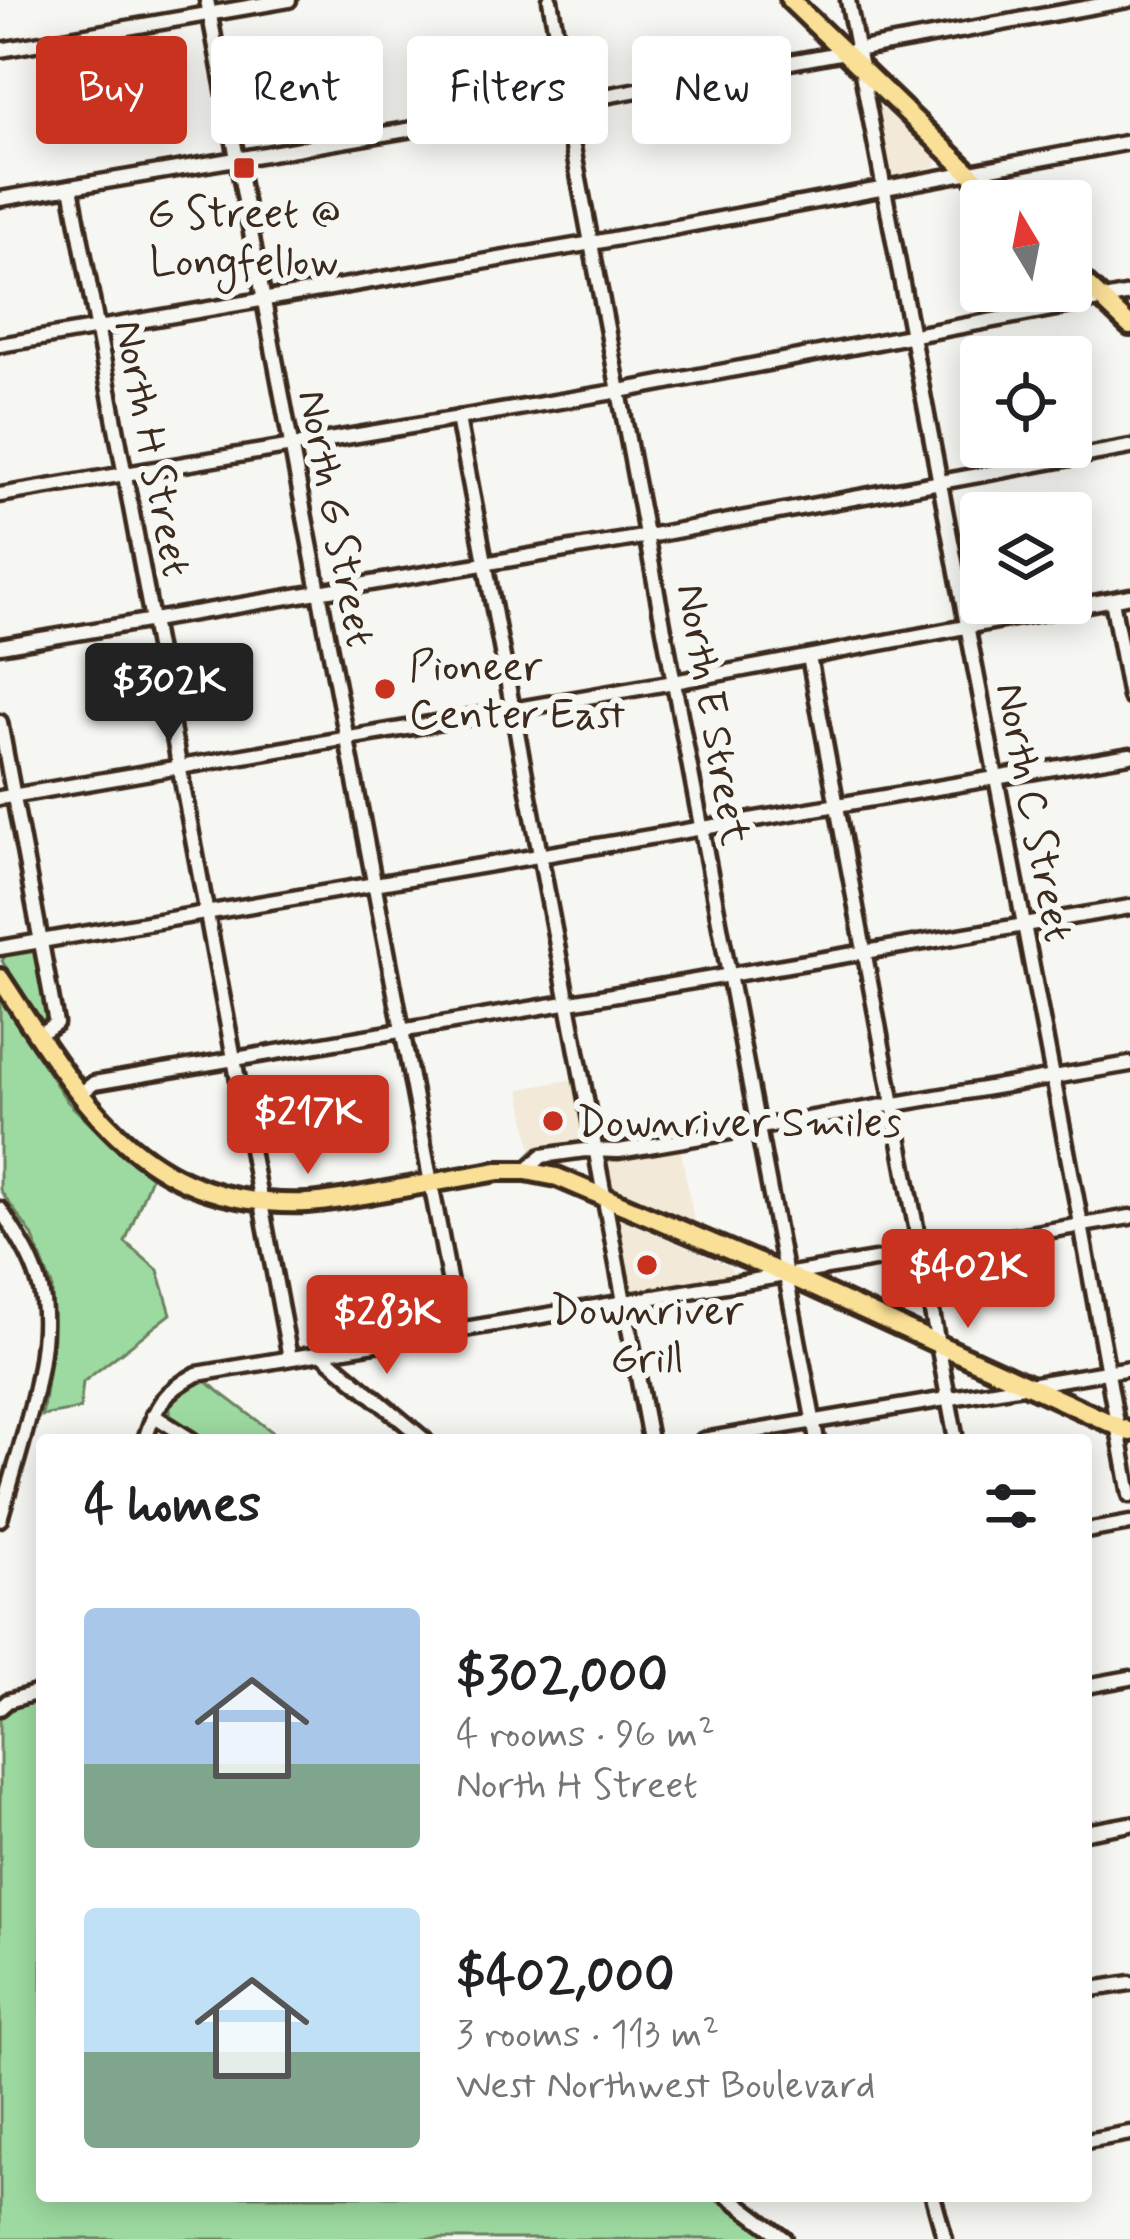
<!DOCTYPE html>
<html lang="en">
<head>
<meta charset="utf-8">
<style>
	body { margin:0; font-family:Mynerve,sans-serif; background:#f2f2f2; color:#202124; height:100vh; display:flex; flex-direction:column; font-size:45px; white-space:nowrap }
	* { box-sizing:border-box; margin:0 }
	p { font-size:39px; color:#757577 }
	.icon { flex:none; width:66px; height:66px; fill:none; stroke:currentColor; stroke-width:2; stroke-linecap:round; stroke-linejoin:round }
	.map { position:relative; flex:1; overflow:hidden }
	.side { position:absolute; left:36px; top:1434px; width:1056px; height:768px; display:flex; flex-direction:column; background:#fff; border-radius:12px; box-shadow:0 6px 30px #0003 }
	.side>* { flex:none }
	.top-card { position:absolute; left:36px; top:36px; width:1059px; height:108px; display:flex; gap:24px }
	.needle { width:78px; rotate:350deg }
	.tools { position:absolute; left:960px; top:180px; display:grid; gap:24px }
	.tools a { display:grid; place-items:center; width:132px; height:132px; border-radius:12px; background:#fff; box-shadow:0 6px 30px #0003; font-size:60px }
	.price { position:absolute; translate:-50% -102px; padding:0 27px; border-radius:12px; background:#c8321e; color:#fff; font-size:39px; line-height:78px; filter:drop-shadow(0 3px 6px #0008) }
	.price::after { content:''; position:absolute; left:50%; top:72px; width:36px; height:27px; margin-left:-18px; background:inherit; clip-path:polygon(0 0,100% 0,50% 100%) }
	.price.selected { background:#222; color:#fff }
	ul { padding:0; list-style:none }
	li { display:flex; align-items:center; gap:36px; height:300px; padding:0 48px }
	li span { display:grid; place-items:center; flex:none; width:336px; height:240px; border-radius:12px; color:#555 }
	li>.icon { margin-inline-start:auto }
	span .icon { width:144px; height:144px; fill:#fffc; stroke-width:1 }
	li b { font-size:51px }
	h2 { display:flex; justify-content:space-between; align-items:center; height:144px; padding:0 48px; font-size:51px }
	.tag { padding:0 42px; border-radius:12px; background:#fff; box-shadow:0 6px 30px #0003; font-size:42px; line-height:108px }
	.tag.selected { background:#c8321e; color:#fff }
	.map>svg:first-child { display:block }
</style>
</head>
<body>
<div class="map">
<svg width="1130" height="2239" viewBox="0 0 1130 2239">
	<rect width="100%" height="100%" fill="#f6f6f2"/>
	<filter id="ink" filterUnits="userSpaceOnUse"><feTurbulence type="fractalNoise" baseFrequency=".00833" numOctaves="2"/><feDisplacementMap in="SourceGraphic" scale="24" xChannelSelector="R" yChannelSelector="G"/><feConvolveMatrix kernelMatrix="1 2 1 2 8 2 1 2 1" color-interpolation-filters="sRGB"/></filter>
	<g filter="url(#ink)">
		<g fill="#f2e9d8">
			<path d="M 881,107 L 936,157 L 936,166 L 893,176 L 887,174 L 875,112 Z"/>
			<path d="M 575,1079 L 586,1141 L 583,1145 L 532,1154 L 520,1089 Z"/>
			<path d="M 680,1146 L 695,1226 L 610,1188 L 606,1184 L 603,1161 L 605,1159 Z"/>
			<path d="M 621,1219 L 727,1265 L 732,1270 L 731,1276 L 630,1294 L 627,1291 L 614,1224 Z"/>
		</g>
		<g fill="#9ddaa1" stroke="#6c8260" stroke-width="3">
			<path d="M 31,949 L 34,951 L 47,1015 L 43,1021 L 40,1021 L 2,961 L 8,951 Z"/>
			<path d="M 0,998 L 67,1101 L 113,1147 L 151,1177 L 125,1242 L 158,1270 L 171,1314 L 83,1382 L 80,1409 L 42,1416 L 53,1339 L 52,1286 L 32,1235 L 0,1190 Z"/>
			<path d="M 204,1380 L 283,1440 C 253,1440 166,1451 170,1405 L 181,1394 Z"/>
			<path d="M 42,1697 L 42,2196 L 711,2196 L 758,2227 L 770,2239 L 0,2239 L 0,1715 L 21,1700 Z"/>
		</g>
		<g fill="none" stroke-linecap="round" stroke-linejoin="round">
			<g stroke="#3b2a1e" stroke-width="21">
				<g id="minor">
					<path d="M 207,0 L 459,1331"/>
					<path d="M 550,0 L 567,92 L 567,116 L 817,1440"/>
					<path d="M 848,0 L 1081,1224 L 1130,1495"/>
					<path d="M 0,50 L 289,0"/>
					<path d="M 71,187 L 290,1358"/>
					<path d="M 0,199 L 567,103 L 1128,0"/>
					<path d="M 0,345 L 592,243 L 1130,142"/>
					<path d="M 458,418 L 650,1440"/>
					<path d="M 0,495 L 620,391 L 1130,294"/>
					<path d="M 1112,600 L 1130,697"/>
					<path d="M 0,646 L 648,536 L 1130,447"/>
					<path d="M 809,657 L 956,1440"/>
					<path d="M 0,722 L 56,1023 L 38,1035"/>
					<path d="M 0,798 L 674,682 L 1130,596"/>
					<path d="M 0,948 L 1130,755"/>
					<path d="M 79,1095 L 94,1083 L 1130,907"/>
					<path d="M 526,1171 L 542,1156 L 585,1150 L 619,1151 L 1130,1064"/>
					<path d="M 0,1209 C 18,1236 39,1268 43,1301 C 51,1361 17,1459 0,1519"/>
					<path d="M 321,1353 L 425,1440"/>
					<path d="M 153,1415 L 192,1440"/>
					<path d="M 145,1440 C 156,1404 164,1392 197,1374 L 1130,1217"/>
					<path d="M 703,1440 L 1130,1368"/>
					<path d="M 1086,1531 L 1130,1523"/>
					<path d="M 1086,1686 L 1130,1678"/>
					<path d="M 0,1708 L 8,1701 L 42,1691"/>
					<path d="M 1086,1832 L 1130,1824"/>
					<path d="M 1086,1990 L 1130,1983"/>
					<path d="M 1086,2141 L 1130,2133"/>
					<path d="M 728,2196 L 785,2239"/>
					<path d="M 933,2196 L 945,2239"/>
				</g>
			</g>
			<g stroke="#3b2a1e" stroke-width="26">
				<g id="major">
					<path d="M 790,0 L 999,201"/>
					<path d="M 1071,270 L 1130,326"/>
					<path d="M 0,978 C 81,1100 140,1209 307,1203 C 331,1202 356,1196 380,1192 C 419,1185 458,1178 498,1171 L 526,1171 L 557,1177 L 785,1274 L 1130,1432"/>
				</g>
			</g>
			<use href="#minor" stroke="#f6f6f2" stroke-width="12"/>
			<use href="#major" stroke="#fadf96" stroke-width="16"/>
		</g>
	</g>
	<g fill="#c8321e" stroke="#f6f6f2" stroke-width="4.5">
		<rect x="232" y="156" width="24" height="24" rx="6"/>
		<circle cx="385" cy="689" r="12"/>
		<circle cx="553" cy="1121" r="12"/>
		<circle cx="647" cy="1265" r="12"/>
	</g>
	<g text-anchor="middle" stroke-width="12" stroke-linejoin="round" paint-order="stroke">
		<g font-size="42" fill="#3b2a1e" stroke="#f6f6f2">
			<text x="244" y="227">G Street @<tspan x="244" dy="48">Longfellow</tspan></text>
			<text x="409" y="680" text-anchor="start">Pioneer<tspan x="409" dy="48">Center East</tspan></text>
			<text x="577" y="1136" text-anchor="start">Downriver Smiles</text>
			<text x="647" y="1324">Downriver<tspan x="647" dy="48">Grill</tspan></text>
		</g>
		<g font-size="42" fill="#3b2a1e" stroke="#f6f6f2">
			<text transform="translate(154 448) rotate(79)" y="15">North H Street</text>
			<text transform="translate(338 518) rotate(79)" y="15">North G Street</text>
			<text transform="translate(715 714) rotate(80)" y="15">North E Street</text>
			<text transform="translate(1036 812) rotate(79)" y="15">North C Street</text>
		</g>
	</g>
</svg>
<div class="tools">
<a><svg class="needle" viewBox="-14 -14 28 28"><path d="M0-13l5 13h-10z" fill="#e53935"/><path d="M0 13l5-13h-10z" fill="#757577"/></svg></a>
<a><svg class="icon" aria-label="locate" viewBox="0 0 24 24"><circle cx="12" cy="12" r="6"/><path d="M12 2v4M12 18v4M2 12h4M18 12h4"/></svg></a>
<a><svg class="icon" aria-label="layers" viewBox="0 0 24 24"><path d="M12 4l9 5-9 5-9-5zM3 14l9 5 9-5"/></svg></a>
</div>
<b class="price selected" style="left:169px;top:745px">$302K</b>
<b class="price" style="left:308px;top:1177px">$217K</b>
<b class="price" style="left:968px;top:1331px">$402K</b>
<b class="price" style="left:387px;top:1377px">$283K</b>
<div class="top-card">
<a class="tag selected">Buy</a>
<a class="tag">Rent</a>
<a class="tag">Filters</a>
<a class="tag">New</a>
</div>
<section class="side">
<h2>4 homes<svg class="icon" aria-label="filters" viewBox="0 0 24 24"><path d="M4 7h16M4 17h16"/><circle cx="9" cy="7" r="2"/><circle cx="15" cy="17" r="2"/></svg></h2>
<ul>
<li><span style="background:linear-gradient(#a9c7e8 65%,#7fa58c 0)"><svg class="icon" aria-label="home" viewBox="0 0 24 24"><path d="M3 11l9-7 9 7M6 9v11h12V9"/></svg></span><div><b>$302,000</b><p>4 rooms · 96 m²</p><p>North H Street</p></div></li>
<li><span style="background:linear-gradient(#bfe0f5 60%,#7fa58c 0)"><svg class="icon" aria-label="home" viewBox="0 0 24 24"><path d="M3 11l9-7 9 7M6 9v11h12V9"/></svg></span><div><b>$402,000</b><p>3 rooms · 113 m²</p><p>West Northwest Boulevard</p></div></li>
</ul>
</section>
</div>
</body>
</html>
